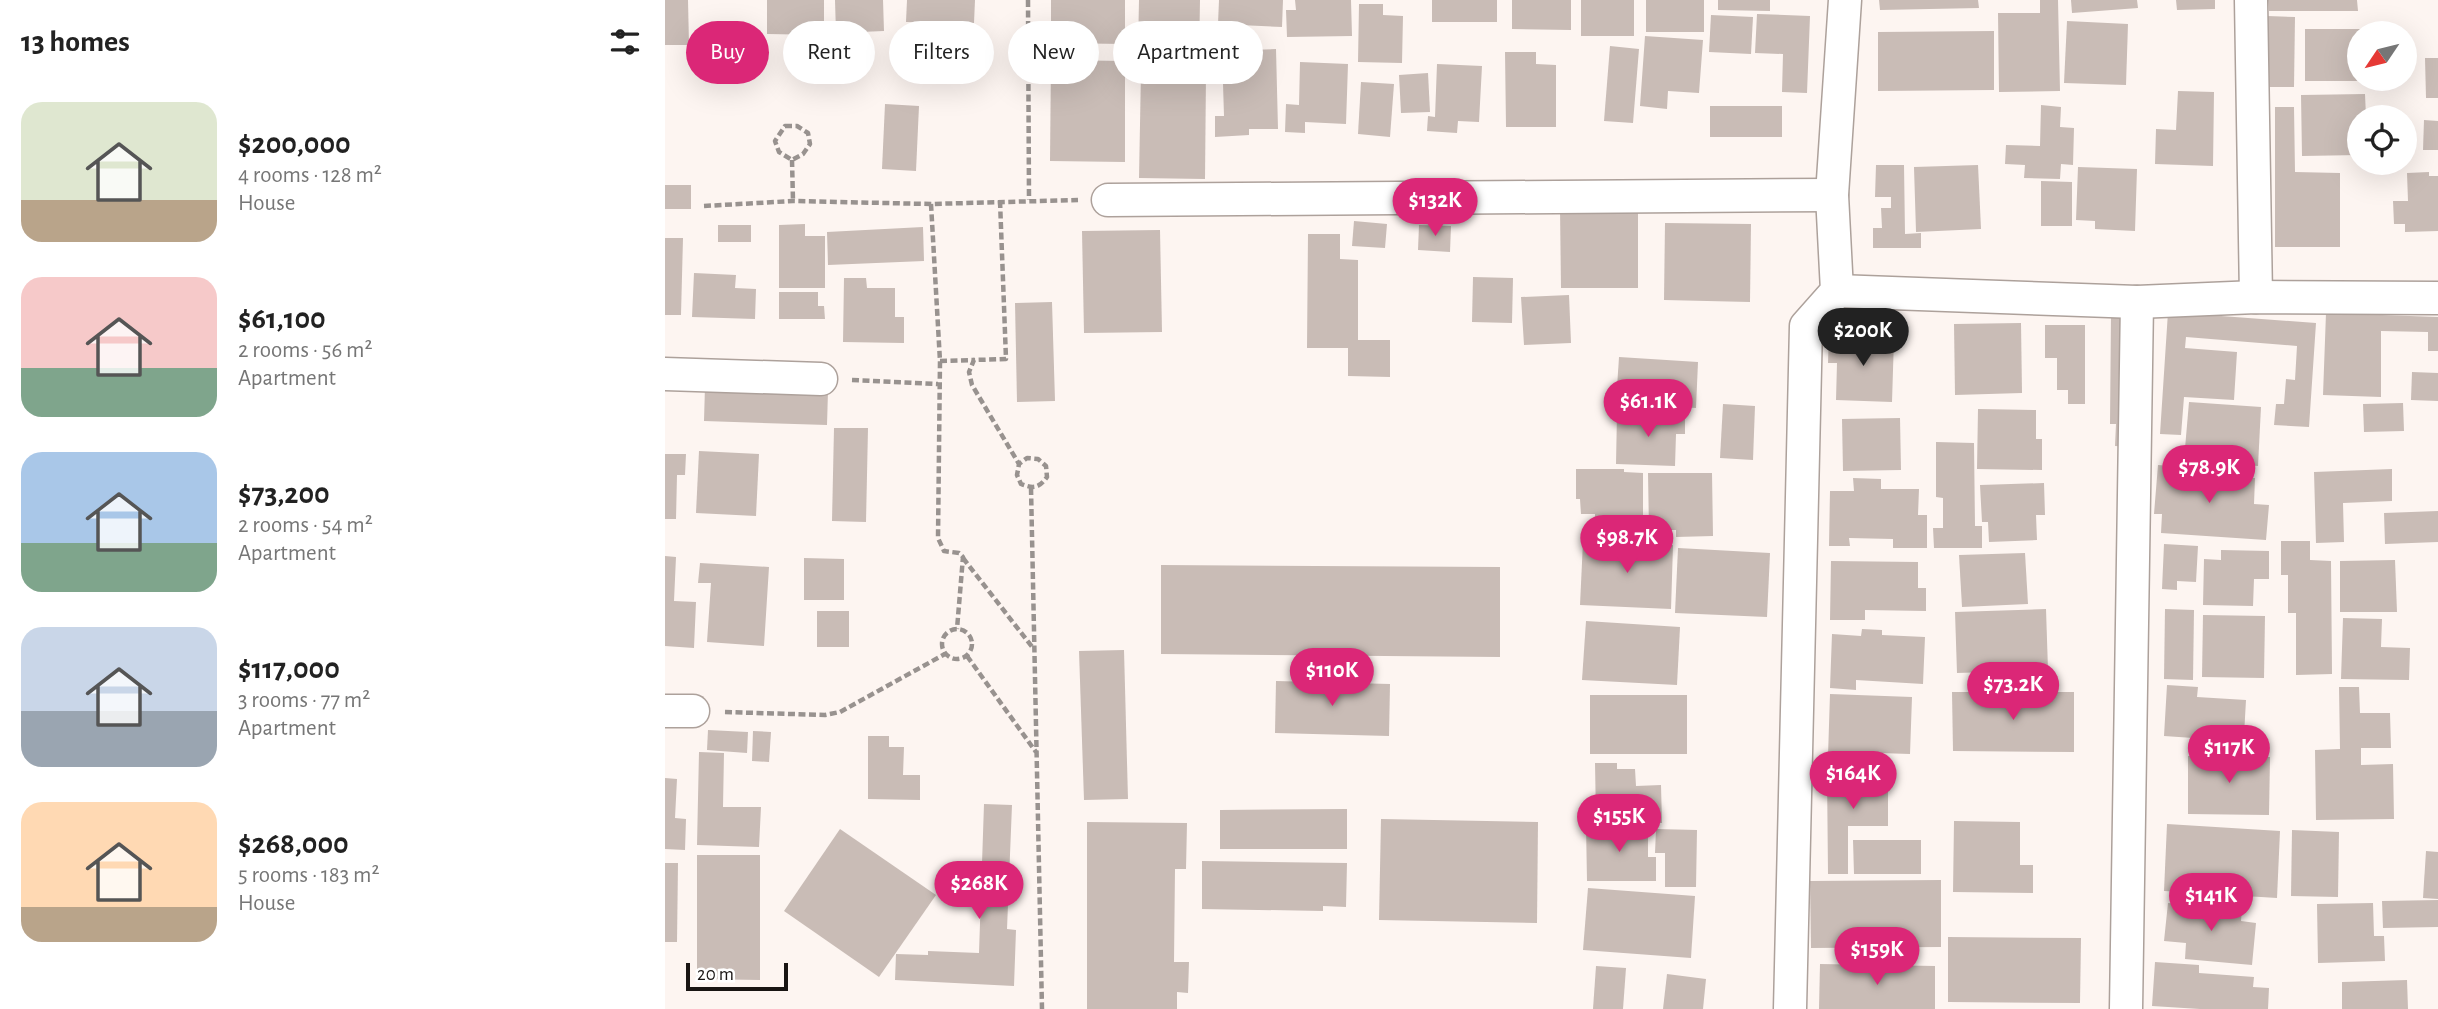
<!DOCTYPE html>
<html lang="en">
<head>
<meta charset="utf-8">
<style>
	body { margin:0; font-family:"Alegreya Sans",sans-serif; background:#f6f6f6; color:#222; height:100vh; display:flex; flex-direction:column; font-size:26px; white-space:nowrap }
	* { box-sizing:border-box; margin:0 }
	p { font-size:23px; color:#767676 }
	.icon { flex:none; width:38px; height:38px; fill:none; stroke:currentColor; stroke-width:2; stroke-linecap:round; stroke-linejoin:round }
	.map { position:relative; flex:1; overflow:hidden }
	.drawer { display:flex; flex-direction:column; background:#fff; width:665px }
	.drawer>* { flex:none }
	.banner { position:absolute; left:21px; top:21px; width:665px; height:63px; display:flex; gap:14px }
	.needle { width:46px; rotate:235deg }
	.tools { position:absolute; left:1682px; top:21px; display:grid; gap:14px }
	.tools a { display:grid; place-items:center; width:70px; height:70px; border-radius:50%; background:#fff; box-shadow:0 7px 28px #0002; font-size:35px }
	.scale { position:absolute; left:21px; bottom:18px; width:102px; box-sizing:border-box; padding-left:7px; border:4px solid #191513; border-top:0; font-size:19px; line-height:24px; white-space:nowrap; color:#191513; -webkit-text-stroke:5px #fff; paint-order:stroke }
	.price { position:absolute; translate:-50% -60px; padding:0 16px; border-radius:24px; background:#db2777; color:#fff; font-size:23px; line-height:46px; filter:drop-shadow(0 2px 4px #0008) }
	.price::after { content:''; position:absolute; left:50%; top:42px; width:21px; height:16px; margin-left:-10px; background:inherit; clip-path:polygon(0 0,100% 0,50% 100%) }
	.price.current { background:#222; color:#fff }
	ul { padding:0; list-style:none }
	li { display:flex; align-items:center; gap:21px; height:175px; padding:0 21px }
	li span { display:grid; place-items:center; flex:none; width:196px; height:140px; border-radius:21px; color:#555 }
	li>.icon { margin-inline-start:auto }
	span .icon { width:84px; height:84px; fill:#fffc; stroke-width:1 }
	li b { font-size:30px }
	h2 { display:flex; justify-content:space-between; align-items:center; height:84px; padding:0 21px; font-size:30px }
	.pill { padding:0 24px; border-radius:32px; background:#fff; box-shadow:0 7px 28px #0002; font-size:24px; line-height:63px }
	.pill.current { background:#db2777; color:#fff }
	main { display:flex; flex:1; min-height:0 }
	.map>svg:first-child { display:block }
</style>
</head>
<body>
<main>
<section class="drawer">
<h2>13 homes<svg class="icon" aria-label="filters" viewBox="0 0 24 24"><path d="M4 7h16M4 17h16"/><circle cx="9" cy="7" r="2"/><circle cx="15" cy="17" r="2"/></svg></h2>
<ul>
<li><span style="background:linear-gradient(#dfe7d0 70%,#b9a48a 0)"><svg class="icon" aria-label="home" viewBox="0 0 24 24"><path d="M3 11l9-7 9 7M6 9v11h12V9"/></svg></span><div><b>$200,000</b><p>4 rooms · 128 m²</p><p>House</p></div></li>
<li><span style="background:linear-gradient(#f6c9c9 65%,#7fa58c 0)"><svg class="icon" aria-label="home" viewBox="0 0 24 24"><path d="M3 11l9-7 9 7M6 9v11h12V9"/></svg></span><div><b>$61,100</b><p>2 rooms · 56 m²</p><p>Apartment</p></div></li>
<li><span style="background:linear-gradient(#a9c7e8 65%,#7fa58c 0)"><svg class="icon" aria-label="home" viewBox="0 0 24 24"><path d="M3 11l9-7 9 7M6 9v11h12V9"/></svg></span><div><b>$73,200</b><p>2 rooms · 54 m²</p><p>Apartment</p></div></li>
<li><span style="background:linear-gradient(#c9d6e8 60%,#9aa5b1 0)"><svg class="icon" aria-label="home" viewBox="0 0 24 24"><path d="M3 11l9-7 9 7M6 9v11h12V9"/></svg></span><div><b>$117,000</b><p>3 rooms · 77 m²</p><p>Apartment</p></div></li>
<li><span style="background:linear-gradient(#ffd9b3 75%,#b9a48a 0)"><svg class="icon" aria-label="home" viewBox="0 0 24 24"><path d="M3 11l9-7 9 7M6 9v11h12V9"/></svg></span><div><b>$268,000</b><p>5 rooms · 183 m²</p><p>House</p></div></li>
</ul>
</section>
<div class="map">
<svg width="1773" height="1009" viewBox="0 0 1773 1009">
	<rect width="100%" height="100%" fill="#fdf5f1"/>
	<g fill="#c9bcb6">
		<path d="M 0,0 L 23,0 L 24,45 L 0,45 Z"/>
		<path d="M 102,0 L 159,0 L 159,35 L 102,34 Z"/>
		<path d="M 170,0 L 218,0 L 219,31 L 171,33 Z"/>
		<path d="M 242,0 L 310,0 L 309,23 L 241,22 Z"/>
		<path d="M 386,0 L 460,0 L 460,44 L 386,43 Z"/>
		<path d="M 474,0 L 535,0 L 534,57 L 506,57 L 506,50 L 473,49 Z"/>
		<path d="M 554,0 L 618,0 L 617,27 L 553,24 Z"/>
		<path d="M 630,0 L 686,0 L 687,36 L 622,37 L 621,10 L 631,10 Z"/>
		<rect x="767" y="0" width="65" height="22"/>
		<path d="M 847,0 L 906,0 L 906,30 L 847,29 Z"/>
		<rect x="916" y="0" width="53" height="36"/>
		<rect x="981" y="0" width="58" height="32"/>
		<path d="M 1053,0 L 1105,0 L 1105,11 L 1053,10 Z"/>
		<path d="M 1214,0 L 1313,0 L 1314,8 L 1215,10 Z"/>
		<path d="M 1375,0 L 1393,0 L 1395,91 L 1334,92 L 1333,13 L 1375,13 Z"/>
		<path d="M 1406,0 L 1472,0 L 1473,8 L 1407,13 Z"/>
		<path d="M 1511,0 L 1550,0 L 1550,9 L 1512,10 Z"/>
		<path d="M 1603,0 L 1692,0 L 1693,11 L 1604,11 Z"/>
		<path d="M 694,4 L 718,4 L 718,15 L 738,16 L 737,63 L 693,62 Z"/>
		<path d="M 1092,14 L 1145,16 L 1142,93 L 1117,92 L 1118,54 L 1090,53 Z"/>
		<path d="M 1046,15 L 1088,17 L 1086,54 L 1044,52 Z"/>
		<path d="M 1602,16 L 1630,17 L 1629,87 L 1602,87 Z"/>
		<path d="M 1402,21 L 1463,24 L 1461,85 L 1399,83 Z"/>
		<path d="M 1640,29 L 1707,29 L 1707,33 L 1694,33 L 1694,79 L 1707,79 L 1707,81 L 1640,81 Z"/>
		<path d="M 1329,31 L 1329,90 L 1213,91 L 1213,32 Z"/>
		<path d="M 980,36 L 1038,40 L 1034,93 L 1003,91 L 1002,109 L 975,106 Z"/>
		<path d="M 945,46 L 974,49 L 968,123 L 939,121 Z"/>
		<path d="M 611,49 L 613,129 L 584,129 L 584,135 L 550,137 L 550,116 L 559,116 L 557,51 Z"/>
		<path d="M 840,52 L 871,52 L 871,64 L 891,65 L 891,127 L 841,127 Z"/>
		<path d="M 1760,58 L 1773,58 L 1773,98 L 1761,98 Z"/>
		<path d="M 386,60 L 460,61 L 460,162 L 385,161 Z"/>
		<path d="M 635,62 L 683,64 L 681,124 L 640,122 L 640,133 L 620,132 L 621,104 L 634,105 Z"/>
		<path d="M 772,64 L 817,66 L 814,122 L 793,121 L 792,133 L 762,131 L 763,116 L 770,117 Z"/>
		<path d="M 476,71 L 541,73 L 540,179 L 474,178 Z"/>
		<path d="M 763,73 L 765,112 L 736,113 L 734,75 Z"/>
		<path d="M 696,82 L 729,84 L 725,137 L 693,134 Z"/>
		<path d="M 1513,91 L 1549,92 L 1548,166 L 1490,164 L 1491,129 L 1511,130 Z"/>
		<path d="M 1700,94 L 1701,117 L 1694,117 L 1694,155 L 1637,156 L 1636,95 Z"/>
		<path d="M 220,104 L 254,106 L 251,171 L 217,169 Z"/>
		<path d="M 1376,105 L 1396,107 L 1395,127 L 1409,128 L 1408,165 L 1396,164 L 1395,179 L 1359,178 L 1360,165 L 1340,164 L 1341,145 L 1375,146 Z"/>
		<rect x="1045" y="106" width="72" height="31"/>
		<path d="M 1610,107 L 1629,107 L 1630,172 L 1675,173 L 1675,247 L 1610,247 Z"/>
		<path d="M 1759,120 L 1773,121 L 1773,150 L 1758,150 Z"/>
		<path d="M 1211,165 L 1239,165 L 1240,234 L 1256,233 L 1256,248 L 1208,248 L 1208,228 L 1217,228 L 1216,208 L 1226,208 L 1226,197 L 1210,197 Z"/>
		<path d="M 1313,165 L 1316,229 L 1251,232 L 1249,167 Z"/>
		<path d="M 1413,167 L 1472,169 L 1470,231 L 1430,229 L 1430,221 L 1411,220 Z"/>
		<path d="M 1764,172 L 1764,176 L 1773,176 L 1773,231 L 1740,232 L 1740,224 L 1729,224 L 1728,201 L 1743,201 L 1742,173 Z"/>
		<path d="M 1376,181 L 1407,182 L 1407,226 L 1376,226 Z"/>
		<rect x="0" y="185" width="26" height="24"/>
		<path d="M 895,208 L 973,208 L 973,288 L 896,288 Z"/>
		<path d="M 689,221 L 722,224 L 720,248 L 687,246 Z"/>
		<path d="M 1000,223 L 1086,224 L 1085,302 L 999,300 Z"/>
		<path d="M 140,224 L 140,236 L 160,236 L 160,288 L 114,288 L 114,225 Z"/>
		<rect x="53" y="225" width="33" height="17"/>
		<path d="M 754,225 L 786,226 L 785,252 L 753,250 Z"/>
		<path d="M 258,227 L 259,261 L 163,265 L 162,232 Z"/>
		<path d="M 495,230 L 497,332 L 419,333 L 417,231 Z"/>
		<path d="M 643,234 L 675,234 L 675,259 L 693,260 L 693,340 L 725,340 L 725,377 L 683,376 L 683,348 L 642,348 Z"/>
		<path d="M 0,238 L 18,238 L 16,315 L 0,315 Z"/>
		<path d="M 29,273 L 71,275 L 70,288 L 91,289 L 90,319 L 27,317 Z"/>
		<path d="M 808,277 L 848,278 L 847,323 L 807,322 Z"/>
		<path d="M 179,278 L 201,278 L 202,288 L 230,288 L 230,317 L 239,317 L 239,343 L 178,342 Z"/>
		<path d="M 114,292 L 153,292 L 153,306 L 159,306 L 160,319 L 114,319 Z"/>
		<path d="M 904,295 L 906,343 L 859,345 L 856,297 Z"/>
		<path d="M 387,302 L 390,401 L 352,402 L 350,303 Z"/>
		<path d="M 1503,312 L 1651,323 L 1644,427 L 1609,425 L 1611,404 L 1619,404 L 1621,379 L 1630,380 L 1632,346 L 1521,337 L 1520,348 L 1572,352 L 1569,400 L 1519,397 L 1516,435 L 1495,434 Z"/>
		<path d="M 1661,313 L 1773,317 L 1773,351 L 1763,351 L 1763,332 L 1716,331 L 1716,397 L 1658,395 Z"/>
		<path d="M 1446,314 L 1477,314 L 1467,447 L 1450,446 L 1451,424 L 1445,424 Z"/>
		<path d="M 1356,323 L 1357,393 L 1290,395 L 1289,324 Z"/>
		<path d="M 1380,325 L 1420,325 L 1420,404 L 1403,404 L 1403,390 L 1392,390 L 1392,358 L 1380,358 Z"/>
		<path d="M 1164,335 L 1229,338 L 1227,402 L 1171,400 L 1172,363 L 1163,363 Z"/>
		<path d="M 954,357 L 1033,362 L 1031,408 L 951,403 Z"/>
		<path d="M 1747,372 L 1773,373 L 1773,401 L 1746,400 Z"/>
		<path d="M 40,386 L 163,391 L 162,425 L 39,421 Z"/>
		<path d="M 1524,402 L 1596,407 L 1593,466 L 1519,460 Z"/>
		<path d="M 1738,403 L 1739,431 L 1699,432 L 1698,404 Z"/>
		<path d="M 1058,404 L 1090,406 L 1088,460 L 1055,458 Z"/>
		<path d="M 1313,409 L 1371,410 L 1371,439 L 1377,439 L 1377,470 L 1312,469 Z"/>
		<path d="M 952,413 L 1020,415 L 1020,434 L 1011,434 L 1010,466 L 951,464 Z"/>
		<path d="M 1235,418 L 1236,470 L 1178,471 L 1177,419 Z"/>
		<path d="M 169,428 L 203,428 L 201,522 L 167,521 Z"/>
		<path d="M 1271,442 L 1309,443 L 1310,526 L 1317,526 L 1317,548 L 1269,548 L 1268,528 L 1278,528 L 1278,498 L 1271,497 Z"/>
		<path d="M 34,451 L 94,454 L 91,516 L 31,513 Z"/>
		<path d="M 0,454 L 21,454 L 20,475 L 12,475 L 11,519 L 0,519 Z"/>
		<path d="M 1493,465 L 1532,468 L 1532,474 L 1590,478 L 1589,504 L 1604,505 L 1601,540 L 1496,533 L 1497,514 L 1489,514 Z"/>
		<path d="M 911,469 L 959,469 L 959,472 L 978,473 L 978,530 L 930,530 L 930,514 L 916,514 L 915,499 L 911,499 Z"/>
		<path d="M 1727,469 L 1727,501 L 1678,503 L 1679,542 L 1651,543 L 1649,472 Z"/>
		<path d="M 983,473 L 1047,473 L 1048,536 L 1011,537 L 1011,530 L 984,530 Z"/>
		<path d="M 1188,478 L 1216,479 L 1216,489 L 1254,489 L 1253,515 L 1262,515 L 1262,548 L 1228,548 L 1228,539 L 1184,538 L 1185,546 L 1164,546 L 1165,491 L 1189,491 Z"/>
		<path d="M 1379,483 L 1380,515 L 1371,515 L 1372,540 L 1324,542 L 1323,522 L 1317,522 L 1315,485 Z"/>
		<path d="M 1773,511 L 1773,542 L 1720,544 L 1719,513 Z"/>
		<path d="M 918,541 L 1008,545 L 1006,609 L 915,605 Z"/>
		<path d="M 1616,541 L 1645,541 L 1645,560 L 1666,561 L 1667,674 L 1631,675 L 1631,613 L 1623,613 L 1623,575 L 1616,575 Z"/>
		<path d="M 1499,544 L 1533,546 L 1531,582 L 1512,581 L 1512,590 L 1497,589 Z"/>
		<path d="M 1013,548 L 1105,553 L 1102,617 L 1010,613 Z"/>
		<path d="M 1556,550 L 1604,551 L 1604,579 L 1589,579 L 1588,606 L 1538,605 L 1539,559 L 1556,560 Z"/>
		<path d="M 1360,553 L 1363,604 L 1297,607 L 1294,555 Z"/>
		<path d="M 0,556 L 11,557 L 9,601 L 31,602 L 29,648 L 0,646 Z"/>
		<path d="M 139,558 L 179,559 L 179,600 L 139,600 Z"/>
		<path d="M 1730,560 L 1732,612 L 1675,612 L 1675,561 Z"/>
		<path d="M 1166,561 L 1253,562 L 1253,588 L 1261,588 L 1261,611 L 1200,610 L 1200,620 L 1165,620 Z"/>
		<path d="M 35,563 L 104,567 L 99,646 L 42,642 L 46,583 L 33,583 Z"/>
		<path d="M 496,565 L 835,567 L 835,657 L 496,654 Z"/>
		<path d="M 1381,609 L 1383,670 L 1292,673 L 1290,612 Z"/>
		<path d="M 1500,609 L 1529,610 L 1528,680 L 1499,679 Z"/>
		<rect x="152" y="611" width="32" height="36"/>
		<path d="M 1538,615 L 1600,616 L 1599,678 L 1537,677 Z"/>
		<path d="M 1678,618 L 1717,619 L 1716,647 L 1745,648 L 1744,680 L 1676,679 Z"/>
		<path d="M 921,621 L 1015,627 L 1012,685 L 917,680 Z"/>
		<path d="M 1197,629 L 1217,630 L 1217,635 L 1260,637 L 1258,684 L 1191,680 L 1191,690 L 1165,688 L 1167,634 L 1196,636 Z"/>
		<path d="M 459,650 L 463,799 L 419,800 L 414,651 Z"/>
		<path d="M 611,681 L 725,684 L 724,736 L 610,733 Z"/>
		<path d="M 1502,685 L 1533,687 L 1532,697 L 1581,700 L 1578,753 L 1542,750 L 1543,739 L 1499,736 Z"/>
		<path d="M 1674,687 L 1694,687 L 1695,713 L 1725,713 L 1726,748 L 1696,748 L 1696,765 L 1728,764 L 1729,819 L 1651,820 L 1650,750 L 1675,749 Z"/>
		<path d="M 1287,692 L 1409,692 L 1409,752 L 1288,751 Z"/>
		<path d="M 1165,694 L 1247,697 L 1245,754 L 1183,752 L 1183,757 L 1163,756 Z"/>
		<rect x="925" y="695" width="97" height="59"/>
		<path d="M 43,730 L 83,732 L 82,753 L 42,750 Z"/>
		<path d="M 88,731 L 106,732 L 104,762 L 87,761 Z"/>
		<path d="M 203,736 L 224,736 L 224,747 L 239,747 L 238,775 L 255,775 L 255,800 L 203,799 Z"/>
		<path d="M 34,752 L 59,753 L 58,807 L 96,807 L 94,847 L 32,845 Z"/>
		<path d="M 1523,756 L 1605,757 L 1604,815 L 1523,814 Z"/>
		<path d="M 930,763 L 952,763 L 952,769 L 970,769 L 971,786 L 996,785 L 997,823 L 971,823 L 971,819 L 931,819 Z"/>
		<path d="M 1162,773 L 1223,773 L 1223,826 L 1183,826 L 1183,874 L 1163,874 Z"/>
		<path d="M 0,778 L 12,779 L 10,818 L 21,819 L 20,850 L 0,849 Z"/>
		<path d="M 319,804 L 347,805 L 342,929 L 351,930 L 349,986 L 230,980 L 231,954 L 263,955 L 263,951 L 314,953 Z"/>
		<path d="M 682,809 L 682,849 L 555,849 L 555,810 Z"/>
		<path d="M 716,819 L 873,822 L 872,923 L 714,920 Z"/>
		<path d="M 1289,821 L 1355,822 L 1355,865 L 1368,865 L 1368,893 L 1288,892 Z"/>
		<path d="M 422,822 L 522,823 L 521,869 L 510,869 L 509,962 L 524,962 L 523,993 L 512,992 L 512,1009 L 422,1009 Z"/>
		<path d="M 963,824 L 964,829 L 983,829 L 983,857 L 991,857 L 991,881 L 922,881 L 921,825 Z"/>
		<path d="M 1502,824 L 1615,831 L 1612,898 L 1499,891 Z"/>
		<path d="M 175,829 L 271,895 L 214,977 L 119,911 Z"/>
		<path d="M 991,829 L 1032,830 L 1031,887 L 1000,887 L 1000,853 L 990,853 Z"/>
		<path d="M 1627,830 L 1674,832 L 1673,897 L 1626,896 Z"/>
		<path d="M 1188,840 L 1256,840 L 1256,874 L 1189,874 Z"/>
		<path d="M 1761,851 L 1773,852 L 1773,899 L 1758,898 Z"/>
		<path d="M 32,855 L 95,855 L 95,980 L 32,979 Z"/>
		<path d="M 537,861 L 682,863 L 681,907 L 658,906 L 658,911 L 537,909 Z"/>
		<path d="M 0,863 L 13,863 L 12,942 L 0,942 Z"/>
		<path d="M 1276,880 L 1276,947 L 1146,948 L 1145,881 Z"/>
		<path d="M 923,888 L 1030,896 L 1026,958 L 918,950 Z"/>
		<path d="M 1773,900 L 1773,927 L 1718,928 L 1717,901 Z"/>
		<path d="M 1503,903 L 1577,909 L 1576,921 L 1591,923 L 1587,965 L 1520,959 L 1521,943 L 1499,941 Z"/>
		<path d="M 1708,903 L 1709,936 L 1719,936 L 1720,961 L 1653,963 L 1652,904 Z"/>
		<path d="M 1283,937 L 1416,938 L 1415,1003 L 1283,1002 Z"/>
		<path d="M 1490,962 L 1534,965 L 1534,973 L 1589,977 L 1588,987 L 1604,988 L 1603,1009 L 1535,1009 L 1487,1006 Z"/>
		<path d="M 1155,964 L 1270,966 L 1270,1009 L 1154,1009 Z"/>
		<path d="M 931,966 L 961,968 L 958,1009 L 928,1009 Z"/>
		<path d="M 1002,974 L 1041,979 L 1038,1009 L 998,1009 Z"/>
		<path d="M 1742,980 L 1743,1009 L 1677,1009 L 1677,982 Z"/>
	</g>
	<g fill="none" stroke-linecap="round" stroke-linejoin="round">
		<g stroke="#ada19b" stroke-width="35">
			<g id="street">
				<path d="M 1586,0 L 1591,297"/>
				<path d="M 443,200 L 1167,195"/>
				<path d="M 1172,291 L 1472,302 L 1591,297 L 1773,298"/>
				<path d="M 0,374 L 156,379"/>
				<path d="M 0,711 L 28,711"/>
				<path d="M 1125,1009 L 1141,326 L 1172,291 L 1167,195 L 1180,0"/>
				<path d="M 1461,1009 L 1472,302"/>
			</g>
		</g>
		<g stroke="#98928f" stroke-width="4.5" stroke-dasharray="7 3.5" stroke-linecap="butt">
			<path d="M 363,0 L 364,200"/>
			<path d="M 120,126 L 132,126 L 143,133 L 145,144 L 138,154 L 127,160 L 114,152 L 110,141 Z"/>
			<path d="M 127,160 L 128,201"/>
			<path d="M 335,201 L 341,359 L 309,360 L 304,372 L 307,385 L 354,464 L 352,475 L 356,484 C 369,489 374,488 382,477 L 381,466 L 373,459 L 362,458 L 354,464"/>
			<path d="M 266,204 L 275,361 L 273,538 L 279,551 L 294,553 L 298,557 L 292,629"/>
			<path d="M 39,206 L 128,201 L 266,204 L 413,200"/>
			<path d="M 275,361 L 309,360"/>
			<path d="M 187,380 L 273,384"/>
			<path d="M 366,488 L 377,1009"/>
			<path d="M 298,558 L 368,648"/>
			<circle cx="292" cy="644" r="15"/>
			<path d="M 302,656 L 371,752"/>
			<path d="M 60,712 L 160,715 L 175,712 L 280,654"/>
		</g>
		<use href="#street" stroke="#fff" stroke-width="32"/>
	</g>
</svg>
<div class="tools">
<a><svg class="needle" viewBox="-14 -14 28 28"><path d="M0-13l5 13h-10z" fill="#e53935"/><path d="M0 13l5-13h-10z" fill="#767676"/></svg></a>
<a><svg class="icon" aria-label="locate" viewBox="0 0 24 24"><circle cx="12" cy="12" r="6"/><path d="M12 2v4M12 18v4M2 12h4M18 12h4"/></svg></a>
</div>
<div class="scale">20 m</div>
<b class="price" style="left:770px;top:238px">$132K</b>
<b class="price current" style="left:1198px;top:368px">$200K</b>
<b class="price" style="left:983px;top:439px">$61.1K</b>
<b class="price" style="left:1544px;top:505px">$78.9K</b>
<b class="price" style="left:962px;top:575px">$98.7K</b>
<b class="price" style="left:667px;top:708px">$110K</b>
<b class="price" style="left:1348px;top:722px">$73.2K</b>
<b class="price" style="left:1564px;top:785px">$117K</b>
<b class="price" style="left:1188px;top:811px">$164K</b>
<b class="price" style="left:954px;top:854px">$155K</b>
<b class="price" style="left:314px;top:921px">$268K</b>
<b class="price" style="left:1546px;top:933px">$141K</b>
<b class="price" style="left:1212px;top:987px">$159K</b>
<div class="banner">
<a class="pill current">Buy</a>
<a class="pill">Rent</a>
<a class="pill">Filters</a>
<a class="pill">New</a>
<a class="pill">Apartment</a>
</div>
</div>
</main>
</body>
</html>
